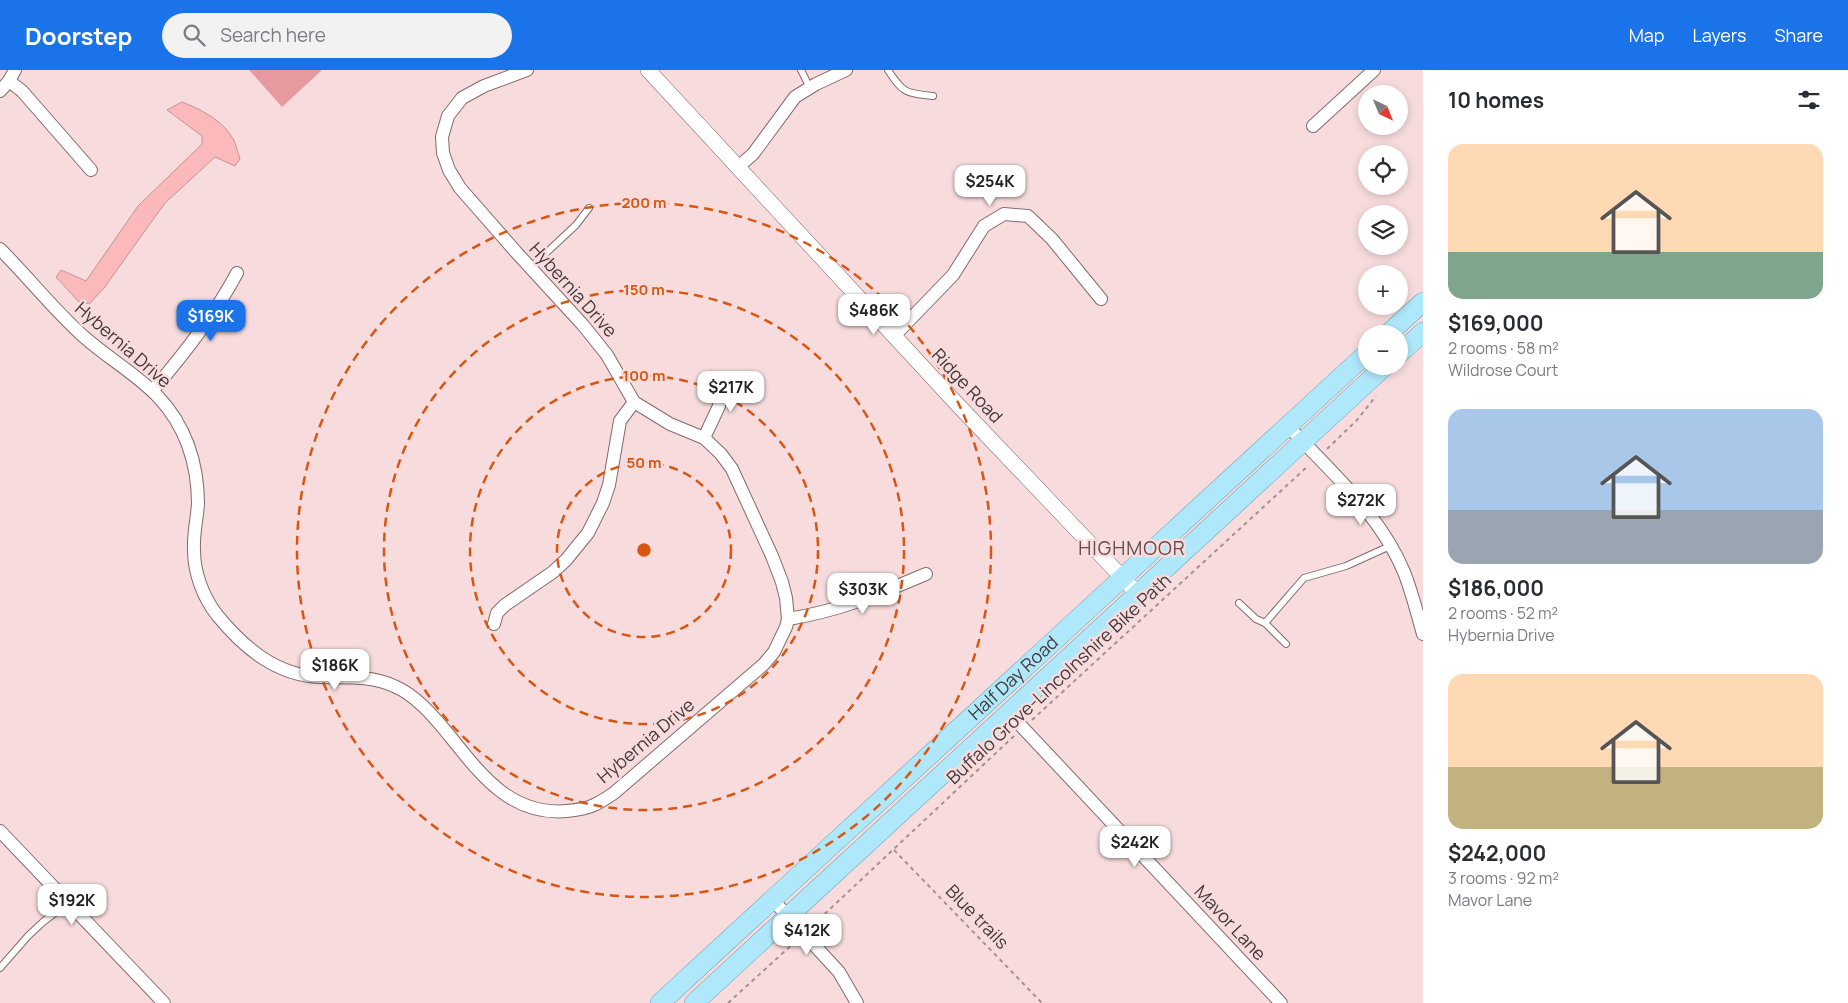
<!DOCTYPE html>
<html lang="en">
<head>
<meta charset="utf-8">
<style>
	body { margin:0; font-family:Manrope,sans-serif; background:#f2f2f3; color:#2b2b33; height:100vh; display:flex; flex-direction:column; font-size:19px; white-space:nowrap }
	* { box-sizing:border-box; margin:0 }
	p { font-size:16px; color:#7c7c81 }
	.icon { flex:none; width:28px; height:28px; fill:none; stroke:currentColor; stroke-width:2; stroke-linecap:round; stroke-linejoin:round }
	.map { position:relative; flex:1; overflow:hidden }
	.drawer { display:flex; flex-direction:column; background:#fff; width:425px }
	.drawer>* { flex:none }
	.needle { width:32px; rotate:137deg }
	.controls { position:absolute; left:1358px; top:15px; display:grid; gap:10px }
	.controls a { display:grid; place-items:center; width:50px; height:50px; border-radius:50%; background:#fff; box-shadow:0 2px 8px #0003; font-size:25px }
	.price { position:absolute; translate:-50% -42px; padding:0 11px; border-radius:10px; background:#fff; color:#222; font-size:16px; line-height:32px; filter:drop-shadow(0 1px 2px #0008) }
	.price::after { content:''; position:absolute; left:50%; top:30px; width:15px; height:11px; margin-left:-8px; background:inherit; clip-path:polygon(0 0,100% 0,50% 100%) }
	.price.active { background:#1a73e8; color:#fff }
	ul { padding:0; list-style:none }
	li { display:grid; align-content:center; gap:10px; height:265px; padding:0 25px }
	li span { display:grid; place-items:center; height:155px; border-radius:15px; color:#555 }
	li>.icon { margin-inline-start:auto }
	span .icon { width:90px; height:90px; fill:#fffc; stroke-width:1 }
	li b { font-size:21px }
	h2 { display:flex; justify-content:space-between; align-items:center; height:60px; padding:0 25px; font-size:21px }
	header { display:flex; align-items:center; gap:30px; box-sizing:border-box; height:70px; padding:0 25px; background:#1a73e8; color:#fff }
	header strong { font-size:24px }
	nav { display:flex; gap:28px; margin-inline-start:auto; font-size:18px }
	.search { width:350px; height:45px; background:#f2f2f3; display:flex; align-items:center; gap:12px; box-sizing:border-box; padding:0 18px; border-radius:28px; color:#7c7c81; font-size:19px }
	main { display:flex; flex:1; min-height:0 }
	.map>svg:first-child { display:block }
</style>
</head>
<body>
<header>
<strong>Doorstep</strong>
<div class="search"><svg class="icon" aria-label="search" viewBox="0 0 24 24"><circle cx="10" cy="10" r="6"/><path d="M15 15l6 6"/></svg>Search here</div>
<nav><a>Map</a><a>Layers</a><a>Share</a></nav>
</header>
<main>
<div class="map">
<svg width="1423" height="933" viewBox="0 0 1423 933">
	<rect width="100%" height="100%" fill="#f8dcdd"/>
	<path fill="#e69a9f" d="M 249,0 L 322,0 L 282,37 Z"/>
	<path fill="#fcb9bc" stroke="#c59395" d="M 182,32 C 198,38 220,49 230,64 C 236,72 237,80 240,89 L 235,96 L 215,87 L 165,133 L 104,218 L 89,234 L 78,231 L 56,207 L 61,200 L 86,211 L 138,136 L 202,74 L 202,66 L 167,40 Z"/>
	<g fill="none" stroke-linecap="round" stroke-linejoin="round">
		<g stroke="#836a6b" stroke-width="8">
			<g id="service">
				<path d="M 801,0 L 810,18"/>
				<path d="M 888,0 C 903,23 905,23 933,26"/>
				<path d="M 530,198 L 576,155 L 589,138"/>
				<path d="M 1239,533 L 1256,549 L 1265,553 L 1304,508 L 1346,496 L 1390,476"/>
				<path d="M 1265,553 L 1286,574"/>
				<path d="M 0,898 L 28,866 L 43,852 L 69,832"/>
			</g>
		</g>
		<g stroke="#836a6b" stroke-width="14">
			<g id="minor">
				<path d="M 9,11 L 22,21 L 91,100"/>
				<path d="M 0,21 L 9,11 L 15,0"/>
				<path d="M 1313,56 L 1374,0"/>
				<path d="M 738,97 L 753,84 L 795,27 L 816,14 L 846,0"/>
				<path d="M 0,179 C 28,207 53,239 83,266 C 125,303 167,318 188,375 C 195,394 198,414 198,434 C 197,449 193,465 194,480 C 194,503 203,527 217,545 C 244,578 277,606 321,607 C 347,608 370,605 394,616 C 416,625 434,647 449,665 C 481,705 511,746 567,741 C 577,740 586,739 594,735 C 601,732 608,727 614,723 L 764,594 L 774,582 L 786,557 L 788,549 L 786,528 L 782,512 L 772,486 L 732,399 L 721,384 L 704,368 L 670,354 L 634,332 L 607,285 L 583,255 L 516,182 L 460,118 L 449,100 L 443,83 L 442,67 L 448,46 L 462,28 L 484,16 L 527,0"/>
				<path d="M 894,266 L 953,205 L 984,156 L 1004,144 L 1028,146 L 1052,169 L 1101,229"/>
				<path d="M 153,320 C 185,283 214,246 237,203"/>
				<path d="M 1288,356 C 1330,401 1380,444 1404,502 C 1412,522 1417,543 1423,564"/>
				<path d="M 704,368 L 719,336 L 722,308"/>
				<path d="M 788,549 C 839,541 879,524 926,504"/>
				<path d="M 494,554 L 497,543 L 505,535 L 553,502 L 566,490 L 588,463 L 603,433 L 609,415 L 620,351 L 634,332"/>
				<path d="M 1010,644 L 1281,933"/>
				<path d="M 0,761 L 164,933"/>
				<path d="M 772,829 L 839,902 L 857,933"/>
			</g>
		</g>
		<g stroke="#836a6b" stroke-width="16">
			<path id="tertiary" d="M 648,0 L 957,334 L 1138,524"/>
		</g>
		<g stroke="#67a0b4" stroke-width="20">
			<g id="primary">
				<path d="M 1388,264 L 1423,232"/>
				<path d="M 1399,284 L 1423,262"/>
				<path id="s1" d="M 660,933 L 1366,284"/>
				<path d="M 694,933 L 1385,296"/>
			</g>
		</g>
		<g stroke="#a49091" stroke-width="2" stroke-dasharray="4 4" stroke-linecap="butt">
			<path d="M 1327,379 L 1357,350 L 1376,326"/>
			<path d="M 1032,650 L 1308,396"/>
			<path d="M 894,780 L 1042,933"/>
			<path d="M 813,855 L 1014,666"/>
			<path d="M 728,933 L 795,872"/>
		</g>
		<use href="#service" stroke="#fff" stroke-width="6"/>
		<use href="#minor" stroke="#fff" stroke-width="12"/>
		<use href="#tertiary" stroke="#fff" stroke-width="15"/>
		<use href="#primary" stroke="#afe8fa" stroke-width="19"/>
	</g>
	<g fill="none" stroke="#d85611" stroke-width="2.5" stroke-dasharray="9 6">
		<circle cx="644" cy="480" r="87"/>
		<circle cx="644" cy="480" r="174"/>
		<circle cx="644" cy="480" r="260"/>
		<circle cx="644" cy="480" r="347"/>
	</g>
	<g text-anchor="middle" stroke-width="5" stroke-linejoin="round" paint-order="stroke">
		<g font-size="18" fill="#44393a" stroke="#f8dcdd">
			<text transform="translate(573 220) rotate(48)" y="6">Hybernia Drive</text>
			<text transform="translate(123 275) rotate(41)" y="6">Hybernia Drive</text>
			<text transform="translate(967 316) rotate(47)" y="6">Ridge Road</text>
			<text dy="6" stroke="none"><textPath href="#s1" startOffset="480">Half Day Road</textPath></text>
			<text transform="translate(1059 609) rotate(-43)" y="6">Buffalo Grove-Lincolnshire Bike Path</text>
			<text transform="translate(646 671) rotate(-40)" y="6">Hybernia Drive</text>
			<text transform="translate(977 847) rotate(46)" y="6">Blue trails</text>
			<text transform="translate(1230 853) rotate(47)" y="6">Mavor Lane</text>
		</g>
		<g font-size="19" letter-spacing="1" fill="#654d4f" stroke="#f8dcdd">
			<text x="1132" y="485">HIGHMOOR</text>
		</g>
	</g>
	<circle cx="644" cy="480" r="8" fill="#d85611" stroke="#f8dcdd" stroke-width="2.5"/>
	<g font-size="15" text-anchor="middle" font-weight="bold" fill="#d85611" stroke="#f8dcdd" stroke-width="5" stroke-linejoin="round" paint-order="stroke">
		<text x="644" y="138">200 m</text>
		<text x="644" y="225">150 m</text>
		<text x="644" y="311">100 m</text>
		<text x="644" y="398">50 m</text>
	</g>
</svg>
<div class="controls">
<a><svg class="needle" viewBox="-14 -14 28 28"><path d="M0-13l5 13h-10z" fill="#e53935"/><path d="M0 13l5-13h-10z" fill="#7c7c81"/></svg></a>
<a><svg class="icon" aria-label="locate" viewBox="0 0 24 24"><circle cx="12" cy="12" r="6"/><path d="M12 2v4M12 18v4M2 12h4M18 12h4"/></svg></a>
<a><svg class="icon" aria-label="layers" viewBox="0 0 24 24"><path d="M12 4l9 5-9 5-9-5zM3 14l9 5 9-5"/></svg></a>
<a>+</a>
<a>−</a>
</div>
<b class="price" style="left:990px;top:137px">$254K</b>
<b class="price" style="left:874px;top:266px">$486K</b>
<b class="price active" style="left:211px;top:272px">$169K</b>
<b class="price" style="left:731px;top:343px">$217K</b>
<b class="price" style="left:1361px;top:456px">$272K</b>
<b class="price" style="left:863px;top:545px">$303K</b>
<b class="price" style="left:335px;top:621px">$186K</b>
<b class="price" style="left:1135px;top:798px">$242K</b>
<b class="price" style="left:72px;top:856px">$192K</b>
<b class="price" style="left:807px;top:886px">$412K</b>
</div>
<section class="drawer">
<h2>10 homes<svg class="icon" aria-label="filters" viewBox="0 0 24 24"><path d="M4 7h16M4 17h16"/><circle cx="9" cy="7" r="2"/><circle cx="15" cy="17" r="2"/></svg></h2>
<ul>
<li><span style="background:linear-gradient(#ffd9b3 70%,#7fa58c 0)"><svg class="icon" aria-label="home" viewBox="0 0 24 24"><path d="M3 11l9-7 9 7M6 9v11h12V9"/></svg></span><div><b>$169,000</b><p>2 rooms · 58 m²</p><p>Wildrose Court</p></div></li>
<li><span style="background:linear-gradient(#a9c7e8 65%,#9aa5b1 0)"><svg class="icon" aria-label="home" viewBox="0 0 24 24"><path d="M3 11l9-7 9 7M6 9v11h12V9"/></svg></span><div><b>$186,000</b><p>2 rooms · 52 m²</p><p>Hybernia Drive</p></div></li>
<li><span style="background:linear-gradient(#ffd9b3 60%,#c2b280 0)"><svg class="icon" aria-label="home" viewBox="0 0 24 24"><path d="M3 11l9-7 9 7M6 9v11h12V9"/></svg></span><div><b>$242,000</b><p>3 rooms · 92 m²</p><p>Mavor Lane</p></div></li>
</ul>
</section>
</main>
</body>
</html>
